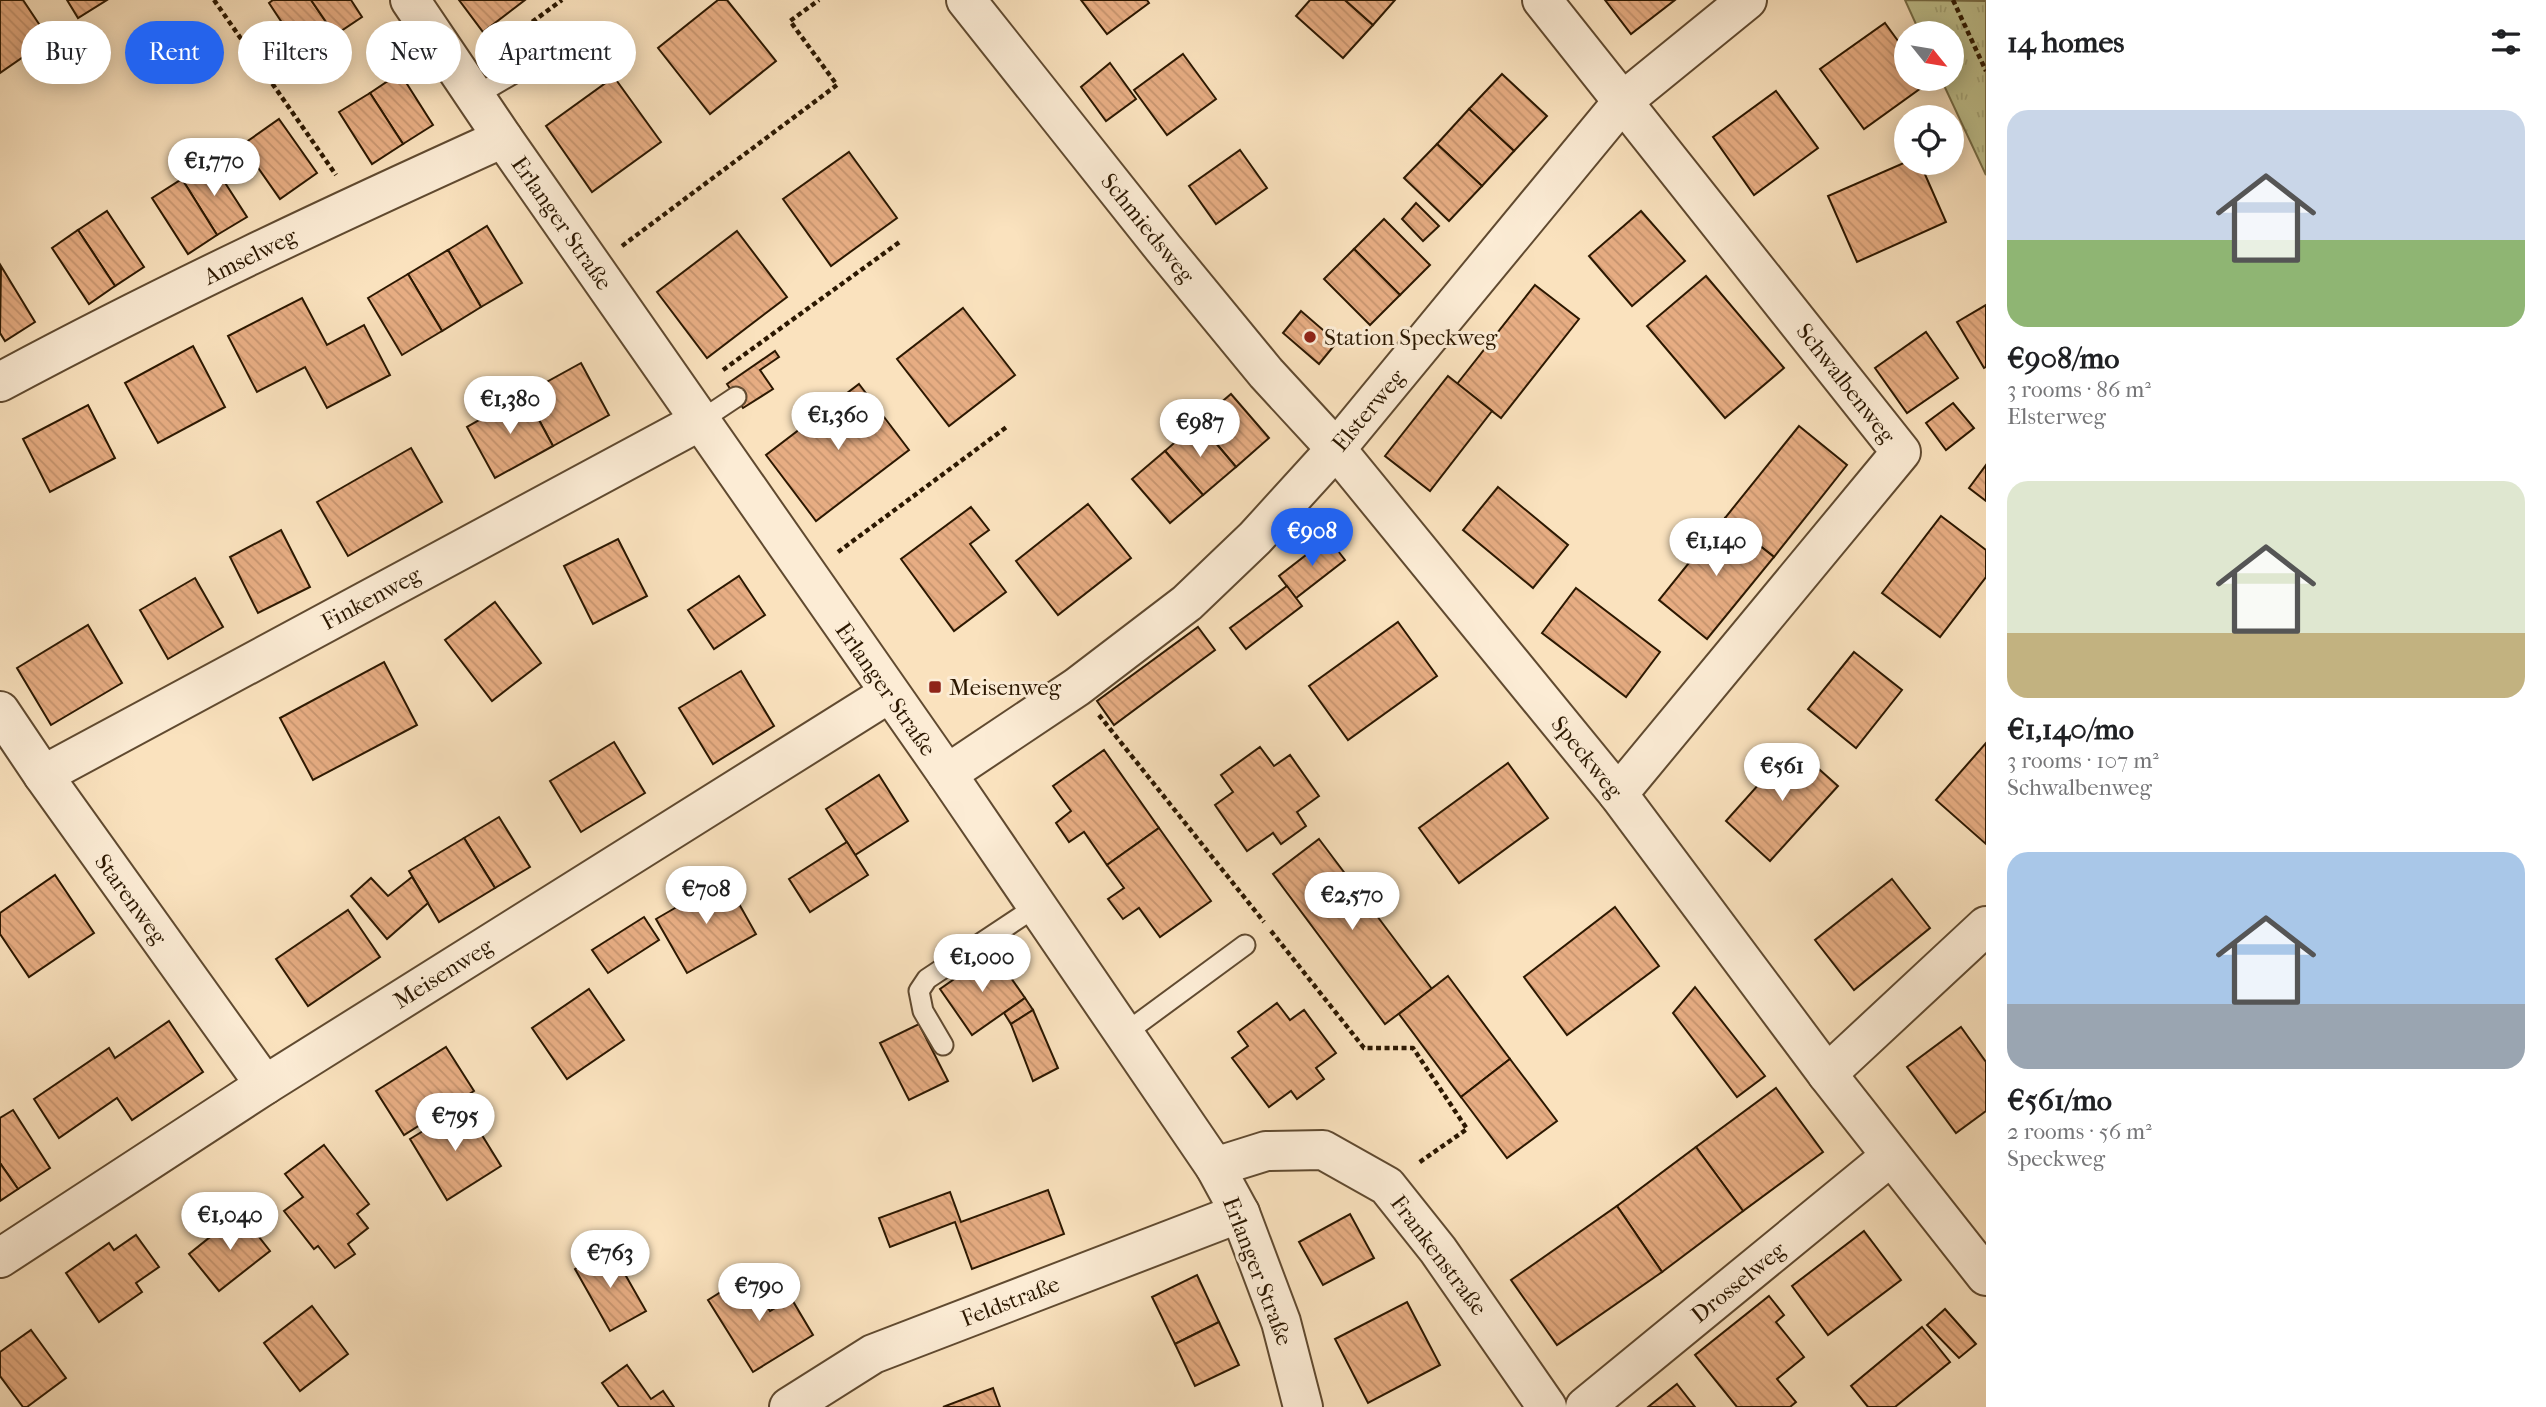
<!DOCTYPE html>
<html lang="en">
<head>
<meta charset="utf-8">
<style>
	body { margin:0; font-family:"IM FELL French Canon",serif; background:#f2f2f2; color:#202124; height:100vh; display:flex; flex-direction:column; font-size:26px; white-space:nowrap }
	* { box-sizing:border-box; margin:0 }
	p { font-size:23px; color:#757577 }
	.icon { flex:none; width:38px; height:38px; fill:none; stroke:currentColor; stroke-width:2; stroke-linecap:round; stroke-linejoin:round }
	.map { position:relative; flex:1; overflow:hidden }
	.panel { display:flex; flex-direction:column; background:#fff; width:560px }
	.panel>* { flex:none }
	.top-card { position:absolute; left:21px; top:21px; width:665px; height:63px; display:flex; gap:14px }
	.needle { width:46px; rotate:120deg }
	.tools { position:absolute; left:1894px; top:21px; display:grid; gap:14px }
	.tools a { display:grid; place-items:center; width:70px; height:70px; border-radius:50%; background:#fff; box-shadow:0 4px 18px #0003; font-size:35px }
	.price { position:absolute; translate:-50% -60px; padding:0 16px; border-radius:24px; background:#fff; color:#222; font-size:23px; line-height:46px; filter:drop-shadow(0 2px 4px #0008) }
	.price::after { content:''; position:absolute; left:50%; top:42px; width:21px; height:16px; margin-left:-10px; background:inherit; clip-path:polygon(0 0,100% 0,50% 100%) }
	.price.current { background:#2563eb; color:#fff }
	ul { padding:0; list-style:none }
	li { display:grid; align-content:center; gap:14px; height:371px; padding:0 21px }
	li span { display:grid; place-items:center; height:217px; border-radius:21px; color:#555 }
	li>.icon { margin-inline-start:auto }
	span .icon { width:126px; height:126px; fill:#fffc; stroke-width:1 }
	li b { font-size:30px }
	h2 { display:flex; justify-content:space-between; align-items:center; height:84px; padding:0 21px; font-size:30px }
	.chip { padding:0 24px; border-radius:32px; background:#fff; box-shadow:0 4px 18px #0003; font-size:24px; line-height:63px }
	.chip.current { background:#2563eb; color:#fff }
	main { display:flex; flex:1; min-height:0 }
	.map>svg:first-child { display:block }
</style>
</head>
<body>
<main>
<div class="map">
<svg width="1986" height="1407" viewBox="0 0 1986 1407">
	<defs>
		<pattern id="grass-tufts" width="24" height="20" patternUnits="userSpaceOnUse" patternTransform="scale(1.75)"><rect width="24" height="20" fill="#c0c390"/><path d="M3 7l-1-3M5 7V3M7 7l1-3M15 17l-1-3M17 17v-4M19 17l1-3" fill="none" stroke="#a5a77a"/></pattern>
		<pattern id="building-back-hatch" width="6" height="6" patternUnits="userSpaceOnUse" patternTransform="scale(1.75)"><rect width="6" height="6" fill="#e7ad83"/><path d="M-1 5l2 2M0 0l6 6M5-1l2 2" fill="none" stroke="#c6946f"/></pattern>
	</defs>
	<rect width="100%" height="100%" fill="#fae2be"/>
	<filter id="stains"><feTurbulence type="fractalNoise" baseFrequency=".00286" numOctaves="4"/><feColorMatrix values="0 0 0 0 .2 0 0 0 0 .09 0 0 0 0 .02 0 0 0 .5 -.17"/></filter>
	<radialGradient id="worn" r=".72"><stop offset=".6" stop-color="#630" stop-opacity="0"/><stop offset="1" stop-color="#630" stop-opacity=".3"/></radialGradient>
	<path fill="url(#grass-tufts)" stroke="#766e48" stroke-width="2" d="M 1905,0 L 1986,1 L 1986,175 L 1941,79 L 1951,79 L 1951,33 L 1920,33 Z"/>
	<g fill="url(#building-back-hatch)" stroke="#2c1801" stroke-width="2">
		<path d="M 0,0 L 23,0 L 49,39 L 0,73 Z"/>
		<path d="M 67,0 L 107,0 L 78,18 Z"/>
		<path d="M 273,0 L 311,0 L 335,35 L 304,56 L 269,3 Z"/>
		<path d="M 311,0 L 351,0 L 362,17 L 335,35 Z"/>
		<path d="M 459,0 L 525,0 L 483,32 Z"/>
		<path d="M 718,0 L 727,0 L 776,61 L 710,114 L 658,48 Z"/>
		<path d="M 1081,0 L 1147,0 L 1149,3 L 1107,34 Z"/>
		<path d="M 1310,0 L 1345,0 L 1373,25 L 1343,58 L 1296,16 Z"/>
		<path d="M 1345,0 L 1395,0 L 1373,25 Z"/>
		<path d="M 1605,0 L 1675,0 L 1631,34 Z"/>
		<path d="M 1885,23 L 1906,52 L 1906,79 L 1925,79 L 1928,83 L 1864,129 L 1820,69 Z"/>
		<path d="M 551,24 L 553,28 L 534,42 L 550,62 L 523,82 L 506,58 Z"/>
		<path d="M 1183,54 L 1216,99 L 1167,135 L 1134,90 Z"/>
		<path d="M 1110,63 L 1136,99 L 1106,121 L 1081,87 Z"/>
		<path d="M 400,73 L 433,125 L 403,144 L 370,93 Z"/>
		<path d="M 1502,74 L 1547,116 L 1514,151 L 1469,109 Z"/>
		<path d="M 614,77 L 661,142 L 592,192 L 546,126 Z"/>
		<path d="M 1776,91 L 1818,148 L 1754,195 L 1713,137 Z"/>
		<path d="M 370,93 L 403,144 L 372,164 L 339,112 Z"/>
		<path d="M 1469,109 L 1514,151 L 1482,186 L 1437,144 Z"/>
		<path d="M 279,119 L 317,173 L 280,199 L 242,145 Z"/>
		<path d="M 1437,144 L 1482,186 L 1449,221 L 1404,178 Z"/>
		<path d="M 1240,150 L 1267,188 L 1216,224 L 1189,186 Z"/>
		<path d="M 849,152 L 897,218 L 831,266 L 783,199 Z"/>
		<path d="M 211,161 L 247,217 L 217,235 L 182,179 Z"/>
		<path d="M 1906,162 L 1920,163 L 1946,222 L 1857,262 L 1828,196 Z"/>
		<path d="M 182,179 L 217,235 L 188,254 L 152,198 Z"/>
		<path d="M 1416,203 L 1439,226 L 1423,241 L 1402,219 Z"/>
		<path d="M 107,211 L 144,267 L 115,286 L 78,230 Z"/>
		<path d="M 1641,211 L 1685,261 L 1632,306 L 1589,256 Z"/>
		<path d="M 1384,219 L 1430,265 L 1400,295 L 1354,249 Z"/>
		<path d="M 487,226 L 522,283 L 481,307 L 448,250 Z"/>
		<path d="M 78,230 L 115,286 L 89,304 L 52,248 Z"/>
		<path d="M 737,231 L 787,297 L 707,358 L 657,292 Z"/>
		<path d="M 1354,249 L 1400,295 L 1370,325 L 1324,279 Z"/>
		<path d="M 448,250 L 481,307 L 442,331 L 408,274 Z"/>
		<path d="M 1,266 L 35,322 L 5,341 L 0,333 Z"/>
		<path d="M 408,274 L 442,331 L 402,355 L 368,298 Z"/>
		<path d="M 1706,276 L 1784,368 L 1725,418 L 1647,326 Z"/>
		<path d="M 1535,285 L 1579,319 L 1501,418 L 1457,384 Z"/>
		<path d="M 302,298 L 327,345 L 364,325 L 390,375 L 327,408 L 305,367 L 257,392 L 228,336 Z"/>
		<path d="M 1986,305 L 1986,367 L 1984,368 L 1957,322 Z"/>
		<path d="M 963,308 L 1015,375 L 949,426 L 897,359 Z"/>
		<path d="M 1301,311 L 1337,342 L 1319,364 L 1283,333 Z"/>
		<path d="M 1926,332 L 1958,378 L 1907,413 L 1875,368 Z"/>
		<path d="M 193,346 L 225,407 L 158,443 L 125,383 Z"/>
		<path d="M 775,351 L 779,357 L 760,370 L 773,389 L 743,408 L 727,384 Z"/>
		<path d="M 581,363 L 609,415 L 553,446 L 525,394 Z"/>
		<path d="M 1448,376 L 1492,411 L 1430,491 L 1385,456 Z"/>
		<path d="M 859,384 L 909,450 L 816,521 L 766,455 Z"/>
		<path d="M 525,394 L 553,446 L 495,478 L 467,427 Z"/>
		<path d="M 1231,394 L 1269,438 L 1236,467 L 1198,422 Z"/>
		<path d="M 1953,403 L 1974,428 L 1946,450 L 1926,423 Z"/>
		<path d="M 88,405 L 115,458 L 50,492 L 23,439 Z"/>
		<path d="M 1198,422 L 1236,467 L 1203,495 L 1165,451 Z"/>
		<path d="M 1799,426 L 1847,465 L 1774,557 L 1725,518 Z"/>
		<path d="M 411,448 L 442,502 L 348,556 L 317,502 Z"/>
		<path d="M 1165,451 L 1203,495 L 1170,523 L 1132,479 Z"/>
		<path d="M 1986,465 L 1986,501 L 1969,488 Z"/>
		<path d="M 1498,487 L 1568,545 L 1533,588 L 1463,530 Z"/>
		<path d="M 1088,504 L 1131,558 L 1058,615 L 1016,561 Z"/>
		<path d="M 971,507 L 989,530 L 970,544 L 1006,592 L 954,631 L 901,559 Z"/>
		<path d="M 1941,516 L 1986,550 L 1986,577 L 1940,637 L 1882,593 Z"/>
		<path d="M 1725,518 L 1774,557 L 1707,639 L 1659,600 Z"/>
		<path d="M 281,530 L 310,587 L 258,613 L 230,557 Z"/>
		<path d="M 1328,538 L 1345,560 L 1296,598 L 1279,576 Z"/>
		<path d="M 618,539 L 647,596 L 593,624 L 564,566 Z"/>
		<path d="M 739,576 L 765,615 L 714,649 L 688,610 Z"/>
		<path d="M 195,578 L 223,627 L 168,659 L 140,610 Z"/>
		<path d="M 1287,586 L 1302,606 L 1246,649 L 1230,628 Z"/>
		<path d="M 1576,588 L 1660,652 L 1626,697 L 1542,633 Z"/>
		<path d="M 495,602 L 541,663 L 492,701 L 445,640 Z"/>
		<path d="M 1398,622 L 1437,676 L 1348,740 L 1309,686 Z"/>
		<path d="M 88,625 L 122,683 L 51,725 L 17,668 Z"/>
		<path d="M 1198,627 L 1215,650 L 1114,725 L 1097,701 Z"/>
		<path d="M 1854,652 L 1902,690 L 1856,748 L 1808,709 Z"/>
		<path d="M 384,662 L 417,725 L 313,780 L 280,718 Z"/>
		<path d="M 741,671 L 774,726 L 713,764 L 679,708 Z"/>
		<path d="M 614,742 L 645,793 L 581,832 L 550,781 Z"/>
		<path d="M 1986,743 L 1986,844 L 1936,800 Z"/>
		<path d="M 1793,746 L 1838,786 L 1770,861 L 1726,821 Z"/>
		<path d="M 1260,747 L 1274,766 L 1290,755 L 1319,796 L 1297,812 L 1306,826 L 1281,844 L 1273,833 L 1247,851 L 1215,805 L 1233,792 L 1221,775 Z"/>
		<path d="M 1104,750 L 1159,828 L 1107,865 L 1084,832 L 1069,842 L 1056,823 L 1071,811 L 1053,786 Z"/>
		<path d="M 1508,763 L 1548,818 L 1459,883 L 1419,828 Z"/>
		<path d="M 879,775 L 908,821 L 855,855 L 826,809 Z"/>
		<path d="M 499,817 L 530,867 L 495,888 L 464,838 Z"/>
		<path d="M 1159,828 L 1211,901 L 1160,937 L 1139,908 L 1123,919 L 1108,899 L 1124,888 L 1107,865 Z"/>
		<path d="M 464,838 L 495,888 L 439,922 L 409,871 Z"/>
		<path d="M 1319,839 L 1432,989 L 1385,1024 L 1273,874 Z"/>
		<path d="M 847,842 L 868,875 L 810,912 L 789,879 Z"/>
		<path d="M 55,875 L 94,933 L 29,977 L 0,934 L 0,913 Z"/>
		<path d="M 412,877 L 428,903 L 387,939 L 351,896 L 371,878 L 388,896 Z"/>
		<path d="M 725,879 L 756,934 L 687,973 L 656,919 Z"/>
		<path d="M 1892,879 L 1930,928 L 1854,990 L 1815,940 Z"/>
		<path d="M 1615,907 L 1659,966 L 1567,1035 L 1524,977 Z"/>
		<path d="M 348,910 L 380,957 L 308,1006 L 276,959 Z"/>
		<path d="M 644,917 L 659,940 L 608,973 L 592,950 Z"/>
		<path d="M 993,952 L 1025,998 L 972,1035 L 940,989 Z"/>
		<path d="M 1448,976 L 1510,1059 L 1461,1097 L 1399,1014 Z"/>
		<path d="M 1695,987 L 1765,1076 L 1737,1097 L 1673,1013 Z"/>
		<path d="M 589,989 L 624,1040 L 567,1079 L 532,1028 Z"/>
		<path d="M 1025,998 L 1033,1010 L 1011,1024 L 1004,1013 Z"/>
		<path d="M 1277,1003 L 1290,1020 L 1304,1010 L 1336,1053 L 1316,1068 L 1324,1079 L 1297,1099 L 1291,1091 L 1269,1107 L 1232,1058 L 1248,1046 L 1238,1032 Z"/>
		<path d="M 1033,1010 L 1058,1068 L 1033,1081 L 1011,1024 Z"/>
		<path d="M 169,1021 L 203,1072 L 132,1120 L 117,1098 L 59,1138 L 34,1099 L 109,1048 L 115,1058 Z"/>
		<path d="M 919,1024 L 948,1081 L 909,1100 L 880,1043 Z"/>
		<path d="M 1961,1027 L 1986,1062 L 1986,1111 L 1956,1133 L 1907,1067 Z"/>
		<path d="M 446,1047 L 474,1091 L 404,1135 L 376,1091 Z"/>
		<path d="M 1510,1059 L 1557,1121 L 1507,1158 L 1461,1097 Z"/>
		<path d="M 1776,1088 L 1823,1152 L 1743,1211 L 1696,1147 Z"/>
		<path d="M 464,1106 L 501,1166 L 447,1200 L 410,1139 Z"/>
		<path d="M 13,1110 L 50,1168 L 18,1189 L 0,1163 L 0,1118 Z"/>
		<path d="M 324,1145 L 369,1204 L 357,1214 L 368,1228 L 348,1244 L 355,1254 L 335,1268 L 318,1246 L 314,1249 L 284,1211 L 303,1197 L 285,1174 Z"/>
		<path d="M 1696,1147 L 1743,1211 L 1662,1272 L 1617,1206 Z"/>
		<path d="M 0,1163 L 18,1189 L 0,1201 Z"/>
		<path d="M 1048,1190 L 1064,1234 L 972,1269 L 955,1222 L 890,1247 L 879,1218 L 950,1192 L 961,1222 Z"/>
		<path d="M 1617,1206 L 1662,1272 L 1557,1345 L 1511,1280 Z"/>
		<path d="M 240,1213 L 270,1251 L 219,1291 L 189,1254 Z"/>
		<path d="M 1350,1214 L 1374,1258 L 1323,1285 L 1299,1242 Z"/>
		<path d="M 1864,1231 L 1901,1280 L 1828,1335 L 1792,1286 Z"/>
		<path d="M 136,1235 L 159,1267 L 136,1283 L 142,1292 L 99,1322 L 66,1273 L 109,1243 L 114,1250 Z"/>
		<path d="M 610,1248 L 646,1311 L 610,1331 L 575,1269 Z"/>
		<path d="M 748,1275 L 770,1311 L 791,1298 L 813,1335 L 753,1372 L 708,1300 Z"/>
		<path d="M 1197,1275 L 1219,1322 L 1175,1344 L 1152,1297 Z"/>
		<path d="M 1769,1296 L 1784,1315 L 1776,1322 L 1804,1357 L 1777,1379 L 1796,1402 L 1790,1407 L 1737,1407 L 1695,1355 Z"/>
		<path d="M 1407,1302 L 1440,1365 L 1368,1403 L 1335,1339 Z"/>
		<path d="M 312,1306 L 348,1354 L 300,1391 L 264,1343 Z"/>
		<path d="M 1945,1309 L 1976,1344 L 1959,1358 L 1927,1325 Z"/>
		<path d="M 1219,1322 L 1239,1365 L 1195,1386 L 1175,1344 Z"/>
		<path d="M 1922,1327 L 1950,1362 L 1895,1407 L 1868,1407 L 1851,1386 Z"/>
		<path d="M 31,1330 L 66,1378 L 27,1407 L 23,1407 L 0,1376 L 0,1352 Z"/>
		<path d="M 627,1365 L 651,1399 L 663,1391 L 674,1407 L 619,1407 L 602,1383 Z"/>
		<path d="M 1677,1384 L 1695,1407 L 1648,1407 Z"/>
		<path d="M 993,1388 L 1000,1407 L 943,1407 Z"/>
	</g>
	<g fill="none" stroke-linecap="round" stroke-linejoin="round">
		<g stroke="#604a30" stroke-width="23">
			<g id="service">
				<path d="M 475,96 L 516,72"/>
				<path d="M 700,421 L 736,397"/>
				<path d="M 1124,1034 L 1245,945"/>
				<path d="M 943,1045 L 923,1011 L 919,991 L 927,979 L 1037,906"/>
			</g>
		</g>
		<g stroke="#604a30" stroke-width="42">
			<g id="minor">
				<path d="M 410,0 L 503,138 L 947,774 L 1215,1167 L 1240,1213 L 1281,1322 L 1303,1407"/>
				<path d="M 966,0 L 1164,249 L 1266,373 L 1336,449 L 1618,794 L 1827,1074 L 1986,1276"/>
				<path d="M 1542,0 L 1901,452 L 1618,794"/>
				<path d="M 0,382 C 164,294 333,215 503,138"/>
				<path d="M 0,711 L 43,775 L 265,1085"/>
				<path d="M 947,774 L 1077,687 L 1187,603 L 1255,538 L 1336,449 L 1623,101 L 1747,0"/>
				<path d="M 43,775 L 700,421"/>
				<path d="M 1827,1074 L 1986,926"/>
				<path d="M 1215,1167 L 1266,1151 L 1323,1150 L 1387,1186 L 1438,1250 L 1547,1407"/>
				<path d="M 0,1258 L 265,1085 L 888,694"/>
				<path d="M 789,1407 L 873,1354 L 1240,1213"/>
				<path d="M 1585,1407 L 1891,1156"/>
			</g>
		</g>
		<g stroke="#2c1801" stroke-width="4.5" stroke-dasharray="5 3.5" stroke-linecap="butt">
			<path d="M 214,0 L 336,175"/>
			<path d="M 1953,0 L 1986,71"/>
			<path d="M 498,47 L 562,0"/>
			<path d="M 622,246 L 837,85 L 790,21 L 819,0"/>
			<path d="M 723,370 L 901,241"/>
			<path d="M 838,552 L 1008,426"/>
			<path d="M 1099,715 L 1264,922"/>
			<path d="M 1271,931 L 1364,1048 L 1413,1048 L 1467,1129 L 1417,1164"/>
		</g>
		<use href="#service" stroke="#fcecd5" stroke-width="19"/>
		<use href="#minor" stroke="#fcecd5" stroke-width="38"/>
	</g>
	<g fill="#8f2418" stroke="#fcecd5" stroke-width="2.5">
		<circle cx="1310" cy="337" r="7"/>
		<rect x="928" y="680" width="14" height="14" rx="3.5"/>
	</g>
	<g text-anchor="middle" stroke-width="6" stroke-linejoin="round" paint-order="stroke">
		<g font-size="23" fill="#2c1801" stroke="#fcecd5">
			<text transform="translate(562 223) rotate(55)" y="8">Erlanger Straße</text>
			<text transform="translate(1148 228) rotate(51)" y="8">Schmiedsweg</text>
			<text transform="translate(250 256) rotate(-26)" y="8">Amselweg</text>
			<text transform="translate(1846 383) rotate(52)" y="8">Schwalbenweg</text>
			<text transform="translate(1368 410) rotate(-50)" y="8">Elsterweg</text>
			<text transform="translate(371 598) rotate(-28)" y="8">Finkenweg</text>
			<text transform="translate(886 689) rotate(55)" y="8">Erlanger Straße</text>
			<text transform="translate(1587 757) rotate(51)" y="8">Speckweg</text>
			<text transform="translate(131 899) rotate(54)" y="8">Starenweg</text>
			<text transform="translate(443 973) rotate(-32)" y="8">Meisenweg</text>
			<text transform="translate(1439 1255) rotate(53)" y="8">Frankenstraße</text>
			<text transform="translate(1258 1271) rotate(69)" y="8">Erlanger Straße</text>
			<text transform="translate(1738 1282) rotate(-39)" y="8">Drosselweg</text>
			<text transform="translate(1010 1301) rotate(-21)" y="8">Feldstraße</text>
		</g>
		<g font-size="23" fill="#2c1801" stroke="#fcecd5" text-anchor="start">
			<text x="1324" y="345">Station Speckweg</text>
			<text x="949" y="695">Meisenweg</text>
		</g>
	</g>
	<rect width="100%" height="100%" filter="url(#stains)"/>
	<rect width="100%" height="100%" fill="url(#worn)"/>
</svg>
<div class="tools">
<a><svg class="needle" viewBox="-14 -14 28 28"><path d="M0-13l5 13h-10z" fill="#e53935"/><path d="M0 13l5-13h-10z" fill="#757577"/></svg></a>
<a><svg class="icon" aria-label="locate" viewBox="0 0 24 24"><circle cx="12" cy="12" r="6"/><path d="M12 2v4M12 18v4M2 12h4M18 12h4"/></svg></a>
</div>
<b class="price" style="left:214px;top:198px">€1,770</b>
<b class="price" style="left:510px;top:436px">€1,380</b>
<b class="price" style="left:838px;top:452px">€1,360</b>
<b class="price" style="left:1200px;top:459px">€987</b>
<b class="price current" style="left:1312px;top:568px">€908</b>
<b class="price" style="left:1716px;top:578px">€1,140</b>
<b class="price" style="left:1782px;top:803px">€561</b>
<b class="price" style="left:706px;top:926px">€708</b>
<b class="price" style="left:1352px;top:932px">€2,570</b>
<b class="price" style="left:982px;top:994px">€1,000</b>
<b class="price" style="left:455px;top:1153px">€795</b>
<b class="price" style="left:230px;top:1252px">€1,040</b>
<b class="price" style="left:610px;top:1290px">€763</b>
<b class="price" style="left:759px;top:1323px">€790</b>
<div class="top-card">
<a class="chip">Buy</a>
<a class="chip current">Rent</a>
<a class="chip">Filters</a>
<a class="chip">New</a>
<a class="chip">Apartment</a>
</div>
</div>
<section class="panel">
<h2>14 homes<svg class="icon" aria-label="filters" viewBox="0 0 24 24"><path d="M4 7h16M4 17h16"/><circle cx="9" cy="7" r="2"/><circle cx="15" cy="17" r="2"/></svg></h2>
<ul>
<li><span style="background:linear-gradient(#c9d6e8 60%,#8fb573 0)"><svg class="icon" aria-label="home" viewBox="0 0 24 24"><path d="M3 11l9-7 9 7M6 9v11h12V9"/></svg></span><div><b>€908/mo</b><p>3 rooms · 86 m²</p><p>Elsterweg</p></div></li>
<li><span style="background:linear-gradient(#dfe7d0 70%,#c2b280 0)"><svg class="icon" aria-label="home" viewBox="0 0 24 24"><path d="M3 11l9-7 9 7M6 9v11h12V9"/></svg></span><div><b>€1,140/mo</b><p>3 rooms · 107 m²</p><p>Schwalbenweg</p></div></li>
<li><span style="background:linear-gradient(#a9c7e8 70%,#9aa5b1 0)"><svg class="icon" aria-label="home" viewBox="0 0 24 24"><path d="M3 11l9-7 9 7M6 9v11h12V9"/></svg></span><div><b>€561/mo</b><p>2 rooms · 56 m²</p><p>Speckweg</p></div></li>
</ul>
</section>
</main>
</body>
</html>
